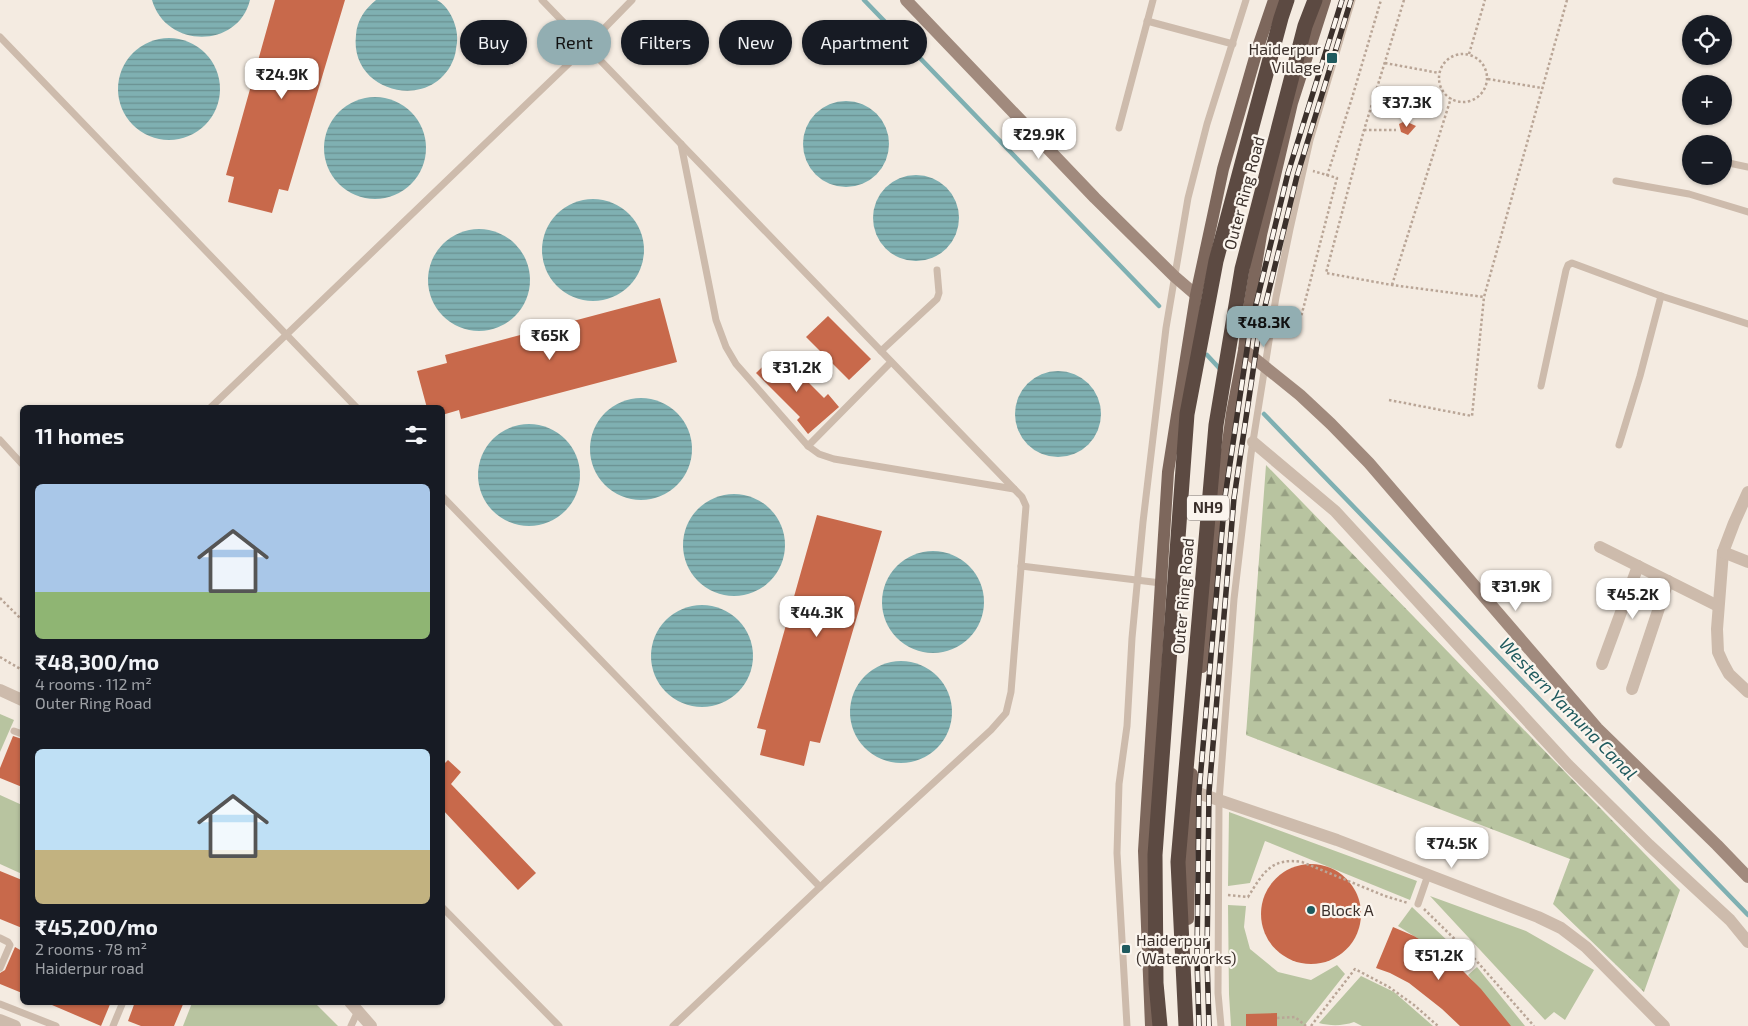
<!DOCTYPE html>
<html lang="en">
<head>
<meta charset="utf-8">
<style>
	body { margin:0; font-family:"Exo 2",sans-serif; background:#20242c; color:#f1f3f6; height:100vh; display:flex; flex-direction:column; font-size:19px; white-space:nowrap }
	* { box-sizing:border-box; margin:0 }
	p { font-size:16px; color:#9ea1a6 }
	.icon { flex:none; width:28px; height:28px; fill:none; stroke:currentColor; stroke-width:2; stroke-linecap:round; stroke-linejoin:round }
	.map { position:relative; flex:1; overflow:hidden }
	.drawer { position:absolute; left:20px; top:405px; width:425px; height:600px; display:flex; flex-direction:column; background:#171b24; border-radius:8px; box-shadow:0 1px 4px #0004 }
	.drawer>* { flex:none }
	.guide { position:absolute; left:460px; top:20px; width:475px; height:45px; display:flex; gap:10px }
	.fabs { position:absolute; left:1682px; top:15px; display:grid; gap:10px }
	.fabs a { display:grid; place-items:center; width:50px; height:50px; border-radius:50%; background:#171b24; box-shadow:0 1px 4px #0004; font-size:25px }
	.price { position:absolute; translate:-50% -42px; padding:0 11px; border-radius:10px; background:#fff; color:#222; font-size:16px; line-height:32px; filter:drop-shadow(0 1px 2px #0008) }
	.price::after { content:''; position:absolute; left:50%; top:30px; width:15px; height:11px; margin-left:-8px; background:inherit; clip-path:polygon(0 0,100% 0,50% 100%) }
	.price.on { background:#92aeb2; color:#111 }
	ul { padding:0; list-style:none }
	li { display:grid; align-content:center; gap:10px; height:265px; padding:0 15px }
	li span { display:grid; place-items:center; height:155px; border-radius:8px; color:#555 }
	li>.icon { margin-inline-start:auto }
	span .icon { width:90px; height:90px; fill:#fffc; stroke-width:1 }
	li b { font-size:21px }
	h2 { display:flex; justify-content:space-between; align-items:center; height:60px; padding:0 15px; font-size:21px }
	.chip { padding:0 18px; border-radius:22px; background:#171b24; box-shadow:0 1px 4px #0004; font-size:18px; line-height:45px }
	.chip.on { background:#92aeb2; color:#111 }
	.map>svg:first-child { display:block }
</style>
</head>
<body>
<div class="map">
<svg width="1748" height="1026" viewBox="0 0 1748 1026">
	<defs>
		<pattern id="forest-firs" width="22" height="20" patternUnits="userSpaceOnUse" patternTransform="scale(1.25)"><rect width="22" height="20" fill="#b8c4a0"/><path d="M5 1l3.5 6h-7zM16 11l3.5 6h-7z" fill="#97a083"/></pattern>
		<pattern id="water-rules" width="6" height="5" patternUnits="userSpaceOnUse" patternTransform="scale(1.25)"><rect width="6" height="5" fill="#7fb0b2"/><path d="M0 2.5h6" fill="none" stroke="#699091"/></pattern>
	</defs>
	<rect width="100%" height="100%" fill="#f4ebe1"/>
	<g fill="#b8c4a0">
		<path d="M 0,714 L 14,720 L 0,752 Z"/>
		<path d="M 0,795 L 22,805 L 22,874 L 0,864 Z"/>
		<path d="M 1229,812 L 1417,881 L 1410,900 L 1265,841 L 1250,883 L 1228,886 Z"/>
		<path d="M 1430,896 L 1526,931 L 1594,970 L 1565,1020 L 1554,1012 L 1545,1020 Z"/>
		<path d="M 1228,905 L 1246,906 L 1244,927 L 1250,949 L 1278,972 L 1311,980 L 1337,965 L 1345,974 L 1304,1026 L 1231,1026 L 1229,994 Z"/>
		<path d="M 1412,907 L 1452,945 L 1444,955 L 1398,926 Z"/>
		<path d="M 1477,967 L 1525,1026 L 1510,1026 L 1468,975 Z"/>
		<path d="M 1361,976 L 1394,992 L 1433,1026 L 1362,1026 L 1354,1022 C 1343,1026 1330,1026 1319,1023 Z"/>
		<path d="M 192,1003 L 315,1003 L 338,1026 L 183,1026 Z"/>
	</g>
	<path fill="url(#forest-firs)" d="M 1266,465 L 1680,890 L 1644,992 L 1553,904 L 1570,859 L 1246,735 Z"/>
	<g fill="url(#water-rules)">
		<path d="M 152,0 L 250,0 C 238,49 166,49 152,0 Z"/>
		<path d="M 376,0 L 437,0 C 450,7 459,28 457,43 C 456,47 456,53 454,58 C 434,113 349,94 356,35 C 357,20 365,9 376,0 Z"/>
		<circle cx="169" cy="89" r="51"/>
		<circle cx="375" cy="148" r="51"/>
		<circle cx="846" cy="144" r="43"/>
		<circle cx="916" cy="218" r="43"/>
		<circle cx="593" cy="250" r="51"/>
		<circle cx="479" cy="280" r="51"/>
		<circle cx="1058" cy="414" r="43"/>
		<circle cx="641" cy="449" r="51"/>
		<circle cx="529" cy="475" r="51"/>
		<circle cx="734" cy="545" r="51"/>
		<circle cx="933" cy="602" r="51"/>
		<circle cx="702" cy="656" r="51"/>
		<circle cx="901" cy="712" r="51"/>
	</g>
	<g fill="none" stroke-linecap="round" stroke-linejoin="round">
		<g stroke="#7fb0b2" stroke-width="4.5">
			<path d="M 864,0 L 1159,306"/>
			<path d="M 1207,355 L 1221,370"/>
			<path d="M 1264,414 L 1748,915"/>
		</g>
	</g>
	<g fill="#c8694b">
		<path d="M 275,0 L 345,0 L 288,191 L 279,189 L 272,213 L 228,202 L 234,177 L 226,175 Z"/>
		<path d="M 1405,121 L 1416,126 L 1408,135 L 1401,132 L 1399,124 Z"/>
		<path d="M 660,298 L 677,362 L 461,419 L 459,410 L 442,415 L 442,408 L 427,408 L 417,371 L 447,363 L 445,355 Z"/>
		<path d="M 828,316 L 871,359 L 849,380 L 806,337 Z"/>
		<path d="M 778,352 L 824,398 L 828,394 L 839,407 L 808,434 L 797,420 L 800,417 L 756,373 Z"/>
		<path d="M 817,515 L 882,531 L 820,743 L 810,741 L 804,766 L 760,755 L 766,730 L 757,728 Z"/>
		<path d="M 13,736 L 22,739 L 22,787 L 0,778 L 0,768 Z"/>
		<path d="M 448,760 L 461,772 L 451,784 L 536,873 L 518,890 L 442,809 L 442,766 Z"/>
		<circle cx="1311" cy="914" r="50"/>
		<path d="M 0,871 L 22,880 L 22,928 L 0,919 Z"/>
		<path d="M 1393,927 L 1414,936 L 1437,950 L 1460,968 L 1481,989 L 1511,1026 L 1460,1026 L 1442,1009 L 1409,983 L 1390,973 L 1376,968 Z"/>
		<path d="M 15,947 L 22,951 L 22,993 L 0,984 L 0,973 L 5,970 Z"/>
		<path d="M 45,1002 L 111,1002 L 101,1026 Z"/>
		<path d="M 135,1002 L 184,1002 L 174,1026 L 141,1026 L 128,1021 Z"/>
		<path d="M 1277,1013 L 1277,1026 L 1246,1026 L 1246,1014 Z"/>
	</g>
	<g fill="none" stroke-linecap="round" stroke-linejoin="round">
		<g stroke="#b9a596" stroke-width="2.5" stroke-dasharray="2.5 2.5" stroke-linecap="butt">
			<path d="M 1404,0 L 1364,130 L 1326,273 L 1392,285 L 1484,297"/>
			<path d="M 1469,54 L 1485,0"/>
			<circle cx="1463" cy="78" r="24"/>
			<path d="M 1385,63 L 1439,73"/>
			<path d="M 1488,79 L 1542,88"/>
			<path d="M 1364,130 L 1396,130"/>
			<path d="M 1327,176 L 1352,98 L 1381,0"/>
			<path d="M 1392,285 L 1451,98"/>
			<path d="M 1283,314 L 1301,317 L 1337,178 L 1313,171"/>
			<path d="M 1389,400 L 1472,416 L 1484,297 L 1567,0"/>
			<path d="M 0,598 L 22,620"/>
			<path d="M 0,657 L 22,670"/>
			<path d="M 1228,895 L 1248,897 C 1263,873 1271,857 1302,862 L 1385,896 L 1408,903"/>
			<path d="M 1424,909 L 1473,957 L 1534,1026"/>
			<path d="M 1277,1018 L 1295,1017 L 1306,1026"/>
			<path d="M 1311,1026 L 1355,969 L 1389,987 L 1414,1005 L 1438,1026"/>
		</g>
		<g stroke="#cdbbac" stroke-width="7">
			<path d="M 542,0 L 1022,497 L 1026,506 L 1011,692 L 1006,713 L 991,730 L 820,887 L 673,1026"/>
			<path d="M 1147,21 L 1233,44"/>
			<path d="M 0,37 L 357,408"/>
			<path d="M 1119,128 L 1153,0"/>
			<path d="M 681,144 L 716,320 L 726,347 L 736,364 L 808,446 L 819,454 L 834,459 L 1014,489"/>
			<path d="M 1724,162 L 1748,167"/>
			<path d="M 1616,181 L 1689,194 L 1748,212"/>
			<path d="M 881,351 L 937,299 L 939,293 L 937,270"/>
			<path d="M 1541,386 L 1566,270 L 1568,265 L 1572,263 L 1661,296 L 1748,324"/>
			<path d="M 210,408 L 587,46 L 632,0"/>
			<path d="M 0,440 L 22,464"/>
			<path d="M 1619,445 L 1640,376 L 1661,296"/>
			<path d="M 808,446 L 891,362"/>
			<path d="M 442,496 L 820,887"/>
			<path d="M 1021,566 L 1161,583"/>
			<path d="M 14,731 L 22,734"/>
			<path d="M 1418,904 L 1428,875"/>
			<path d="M 442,907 L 559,1026"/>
			<path d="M 0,938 L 8,942 L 10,945 L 0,968"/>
			<path d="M 0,1004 L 56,1026"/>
			<path d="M 113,1026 L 123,1002"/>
			<path d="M 351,1026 L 358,1011"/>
			<path d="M 1127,1026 L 1117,853 L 1119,784 L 1127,726 L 1132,638 L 1143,522 L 1166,328 L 1188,198 L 1207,124 L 1246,0"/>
			<path d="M 1221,1026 L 1218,993 L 1219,801 L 1234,599 L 1251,454 L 1276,297 L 1290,229 L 1310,140 L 1352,0"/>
		</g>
		<g stroke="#cdbbac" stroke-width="12">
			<path d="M 1253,442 L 1335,511 L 1568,765 L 1649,845 L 1730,920 L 1748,942"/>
			<path d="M 1748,492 L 1734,523 L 1723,552 L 1717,629 L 1718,652 L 1723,663 L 1729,674 L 1748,692"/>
			<path d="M 1600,547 L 1718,606"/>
			<path d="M 1723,552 L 1748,562"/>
			<path d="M 1602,664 L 1638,566"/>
			<path d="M 1632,689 L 1668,581"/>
			<path d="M 0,690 L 22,700"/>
			<path d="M 1192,791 L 1337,840 L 1538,917 L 1561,928 L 1586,947 L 1664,1026"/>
			<path d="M 350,1002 L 371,1026"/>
			<path d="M 0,1020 L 15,1026"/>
		</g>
		<g stroke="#a18a7d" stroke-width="12">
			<path d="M 906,0 L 1095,198 L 1174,276 L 1196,295"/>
			<path d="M 1244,350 L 1300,395 L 1331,424 L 1369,463 L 1597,728 L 1717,845 L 1748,877"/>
		</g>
		<g stroke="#7d675c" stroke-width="12">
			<path d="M 1202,667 L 1218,516 L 1232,413 L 1244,350 L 1249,308 L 1261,235 L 1292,103 L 1325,0"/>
			<path d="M 1188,919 L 1192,774"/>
			<path d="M 1151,1026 L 1144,851 L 1168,472 L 1196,295 L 1213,216 L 1223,169 L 1258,47 L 1274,0"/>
		</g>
		<g stroke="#5c4a42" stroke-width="15">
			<path d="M 1160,1026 L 1156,983 L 1155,855 L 1187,414 L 1216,261 L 1281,18 L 1287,0"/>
			<path d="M 1186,1026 L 1178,862 L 1216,425 L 1242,269 L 1305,26 L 1315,0"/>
		</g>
		<g stroke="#3b302b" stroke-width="5.5">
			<g id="rail">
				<path d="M 1199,1026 L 1197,958 L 1199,792 L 1225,497 L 1250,329 L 1288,173 L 1342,0"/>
				<path d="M 1209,1026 L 1207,958 L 1209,792 L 1234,498 L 1259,331 L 1297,176 L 1351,0"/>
			</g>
		</g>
		<use href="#rail" stroke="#fbf5ee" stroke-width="4" stroke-dasharray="11" stroke-linecap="butt"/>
	</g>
	<g fill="#1f5a5e" stroke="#fbf5ee" stroke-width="2">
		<rect x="1326" y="52" width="12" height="12" rx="2.5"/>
		<circle cx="1311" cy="910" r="5"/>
		<rect x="1121" y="944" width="10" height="10" rx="2.5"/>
	</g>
	<g text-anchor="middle" stroke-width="4.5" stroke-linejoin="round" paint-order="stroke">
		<rect fill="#fbf5ee" stroke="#756b66" stroke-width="1" x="1187" y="495.5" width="42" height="25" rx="4"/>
		<g font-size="15" font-weight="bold" fill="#3b302b">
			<text x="1208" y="513">NH9</text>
		</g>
		<g font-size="16" fill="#3b302b" stroke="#fbf5ee" text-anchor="start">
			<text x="1321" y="55" text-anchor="end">Haiderpur<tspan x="1321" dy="18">Village</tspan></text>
			<text x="1321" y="916">Block A</text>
			<text x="1136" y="946">Haiderpur<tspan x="1136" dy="18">(Waterworks)</tspan></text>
		</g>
		<g font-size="16" fill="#3b302b" stroke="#fbf5ee">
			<text transform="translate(1244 193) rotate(-75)" y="6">Outer Ring Road</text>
			<text transform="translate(1183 596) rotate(-85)" y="6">Outer Ring Road</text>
		</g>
		<g font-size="18" font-style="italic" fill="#1f5a5e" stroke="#fbf5ee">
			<text transform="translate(1568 709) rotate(46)" y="6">Western Yamuna Canal</text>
		</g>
	</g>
</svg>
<div class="fabs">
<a><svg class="icon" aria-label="locate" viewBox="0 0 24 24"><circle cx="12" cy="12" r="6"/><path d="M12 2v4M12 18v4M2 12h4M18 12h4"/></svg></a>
<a>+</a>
<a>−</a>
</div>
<b class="price" style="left:282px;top:100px">₹24.9K</b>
<b class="price" style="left:1407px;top:128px">₹37.3K</b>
<b class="price" style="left:1039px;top:160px">₹29.9K</b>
<b class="price on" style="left:1264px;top:348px">₹48.3K</b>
<b class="price" style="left:550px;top:361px">₹65K</b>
<b class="price" style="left:797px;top:393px">₹31.2K</b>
<b class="price" style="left:1516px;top:612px">₹31.9K</b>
<b class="price" style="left:1633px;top:620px">₹45.2K</b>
<b class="price" style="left:817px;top:638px">₹44.3K</b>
<b class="price" style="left:1452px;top:869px">₹74.5K</b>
<b class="price" style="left:1439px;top:981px">₹51.2K</b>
<div class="guide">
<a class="chip">Buy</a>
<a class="chip on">Rent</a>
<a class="chip">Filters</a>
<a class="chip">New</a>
<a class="chip">Apartment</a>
</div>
<section class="drawer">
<h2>11 homes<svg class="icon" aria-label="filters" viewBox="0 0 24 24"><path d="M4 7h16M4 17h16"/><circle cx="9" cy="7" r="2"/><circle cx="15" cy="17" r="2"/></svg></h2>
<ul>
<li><span style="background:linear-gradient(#a9c7e8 70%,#8fb573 0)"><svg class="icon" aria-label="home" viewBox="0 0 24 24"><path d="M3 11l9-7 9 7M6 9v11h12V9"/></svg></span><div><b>₹48,300/mo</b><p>4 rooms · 112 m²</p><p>Outer Ring Road</p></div></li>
<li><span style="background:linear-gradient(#bfe0f5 65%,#c2b280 0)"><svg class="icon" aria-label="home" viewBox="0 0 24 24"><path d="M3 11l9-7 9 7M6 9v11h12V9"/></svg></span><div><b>₹45,200/mo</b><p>2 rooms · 78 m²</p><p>Haiderpur road</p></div></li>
</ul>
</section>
</div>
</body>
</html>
